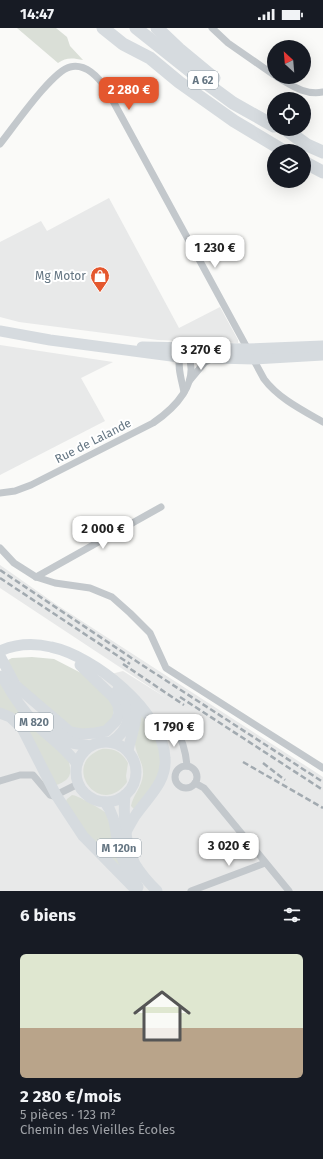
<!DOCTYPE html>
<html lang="fr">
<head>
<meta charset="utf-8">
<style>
	body { margin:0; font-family:"Fira Sans",sans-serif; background:#20242c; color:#f1f3f6; height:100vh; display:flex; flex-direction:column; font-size:15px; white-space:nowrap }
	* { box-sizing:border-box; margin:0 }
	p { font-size:13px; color:#9ea1a6 }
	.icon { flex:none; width:22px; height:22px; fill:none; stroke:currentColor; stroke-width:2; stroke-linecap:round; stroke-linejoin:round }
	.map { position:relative; height:863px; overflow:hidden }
	.sheet { display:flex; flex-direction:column; background:#171b24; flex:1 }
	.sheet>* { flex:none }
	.needle { width:26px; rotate:334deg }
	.controls { position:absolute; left:267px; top:12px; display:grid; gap:8px }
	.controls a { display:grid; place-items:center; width:44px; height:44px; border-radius:50%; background:#171b24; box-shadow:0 4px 16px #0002; font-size:20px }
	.price { position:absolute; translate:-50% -34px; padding:0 9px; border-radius:8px; background:#fff; color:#222; font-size:13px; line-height:26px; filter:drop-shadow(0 1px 2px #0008) }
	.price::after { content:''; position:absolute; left:50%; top:24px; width:12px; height:9px; margin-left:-6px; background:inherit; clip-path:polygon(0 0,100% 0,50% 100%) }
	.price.active { background:#e4572e; color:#fff }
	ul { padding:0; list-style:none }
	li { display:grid; align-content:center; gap:8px; height:212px; padding:0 20px }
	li+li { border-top:1px solid #363941 }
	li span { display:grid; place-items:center; height:124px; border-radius:6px; color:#555 }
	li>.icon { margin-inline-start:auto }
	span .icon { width:72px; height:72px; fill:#fffc; stroke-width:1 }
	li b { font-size:17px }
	h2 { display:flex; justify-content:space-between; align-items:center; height:48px; padding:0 20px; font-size:17px }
	.status { display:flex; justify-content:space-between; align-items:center; height:28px; padding:0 20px; background:#171b24; direction:ltr }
	.status svg { height:11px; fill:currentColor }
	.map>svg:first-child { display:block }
</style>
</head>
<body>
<div class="status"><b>14:47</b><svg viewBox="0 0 49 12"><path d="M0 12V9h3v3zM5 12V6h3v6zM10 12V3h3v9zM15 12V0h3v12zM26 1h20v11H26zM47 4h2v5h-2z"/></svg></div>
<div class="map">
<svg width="323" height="863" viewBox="0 0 323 863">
	<rect width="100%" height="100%" fill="#fafaf8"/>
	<g fill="#e8e9e9">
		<path d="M 109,170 L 179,300 L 220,279 L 238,312 L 238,315 L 158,312 L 19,294 L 0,289 L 0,214 L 41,193 L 47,203 Z"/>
		<path d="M 0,317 L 113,334 L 81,350 L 105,393 L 0,447 Z"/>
		<path d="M 0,537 L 57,577 L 323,749 L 323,863 L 0,863 L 0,674 L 123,643 L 168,671 L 0,560 Z"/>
	</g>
	<g fill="#dadfd7">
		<path d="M 17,0 L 56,0 L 67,9 L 70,18 L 83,32 C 73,30 66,29 58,35 Z"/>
		<path d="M 32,629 L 54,631 L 85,647 L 108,669 L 114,680 L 113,688 L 109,696 L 100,702 L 72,701 L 21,656 L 6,633 L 12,630 Z"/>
		<path d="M 0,653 L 68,731 C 73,748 70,752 54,758 L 31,709 L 0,681 Z"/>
		<path d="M 142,683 L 159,713 L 161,743 L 136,783 L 131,778 C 133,767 142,759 143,747 C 144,735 136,727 135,716 C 133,708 140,691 142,683 Z"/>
		<path d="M 102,721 C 113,720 122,724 128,735 L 126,748 L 127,754 C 100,792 59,736 102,721 Z"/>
		<path d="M 72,767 C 77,767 101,781 106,785 L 127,849 L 101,825 L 65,775 L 67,771 Z"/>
	</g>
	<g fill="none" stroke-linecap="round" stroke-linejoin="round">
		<g stroke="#c3c8cc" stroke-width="7">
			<path d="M 212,0 L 228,15 L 274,47"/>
			<path d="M 277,49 C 291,57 306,68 323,64"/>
			<path d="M 0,116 C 13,100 52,43 70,39 C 86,35 99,50 107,62 L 264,351 C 278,370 302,382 323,394"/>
			<path d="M 181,327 C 176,336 182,353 184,364"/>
			<path d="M 190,352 L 205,334 L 211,331"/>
			<path d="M 0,465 L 15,463 L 31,457 L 153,395 C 175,380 200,355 188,326"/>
			<path d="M 0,520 L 14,535 L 36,549 L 55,555 L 90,560 L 112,569 L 130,585 L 150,605 L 166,640 L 323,740"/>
			<path d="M 36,549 L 161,479"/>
			<path d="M 175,698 C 182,711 186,724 187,738"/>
			<circle cx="186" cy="749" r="11"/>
			<path d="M 0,753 L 20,747 L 33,747 L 50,767 L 54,768 L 78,756"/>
			<path d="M 195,755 L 204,760 L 289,863"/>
			<path d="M 191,863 L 265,835"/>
		</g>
		<g stroke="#d6dbdf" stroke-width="11">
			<path d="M 0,303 L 50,312 L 179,329 L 254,331 L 323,327"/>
			<path d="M 142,319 L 247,321 L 323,318"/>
			<path d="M 0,623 C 16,616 34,615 51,619 C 94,628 163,683 165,730 C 167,754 148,769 135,788 C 132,793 129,798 126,804"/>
			<path d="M 0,628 L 18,662"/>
			<path d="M 2,648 C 12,667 22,682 37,697 C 50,710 66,720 77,736"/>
			<path d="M 15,657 L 70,704 L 82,706 L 95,705 L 106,703 L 116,693 L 119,686 L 118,677 L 113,669 L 80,637"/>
			<path d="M 0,685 L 10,689 L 22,700 L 56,767 L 83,808 L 137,863"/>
			<path d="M 42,691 L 72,715 L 90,718"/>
			<circle cx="106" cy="744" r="30"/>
			<path d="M 111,714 C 131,701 135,680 117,663"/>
			<path d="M 128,723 C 131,706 140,689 135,672"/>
			<path d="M 125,767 C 123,788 125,817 135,836 C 141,846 149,855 157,863"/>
			<path d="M 105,774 C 118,792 114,804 120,824 C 124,837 131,848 138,859"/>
		</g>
		<g stroke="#d6dbdf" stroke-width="13">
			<path d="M 103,0 L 123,16 L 150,30 L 179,54 L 234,93 L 284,123"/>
			<path d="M 136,0 L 195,47 L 233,75 L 274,98"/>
			<path d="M 157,0 L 179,21 L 214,50"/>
			<path d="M 285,101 L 307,117 L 323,124"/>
			<path d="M 304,134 L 323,144"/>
		</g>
		<g stroke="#a2aab0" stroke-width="2.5" stroke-dasharray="6 3" stroke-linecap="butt">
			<path d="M 0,542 L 139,635 L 323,754"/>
			<path d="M 0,550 L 130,636"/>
			<path d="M 123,636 L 184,677"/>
			<path d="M 180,669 L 323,762"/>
			<path d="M 243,734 L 323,780"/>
			<path d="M 263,735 L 285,752"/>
		</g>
	</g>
	<defs>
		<g id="shop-pin" transform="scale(1)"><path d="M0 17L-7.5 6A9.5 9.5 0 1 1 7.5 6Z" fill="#e4572e" stroke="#fff"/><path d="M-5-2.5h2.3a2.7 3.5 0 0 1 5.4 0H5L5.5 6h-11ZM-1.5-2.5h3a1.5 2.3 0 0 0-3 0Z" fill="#fff"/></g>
	</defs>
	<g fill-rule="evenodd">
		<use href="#shop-pin" x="100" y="248"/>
	</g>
	<g text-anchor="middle" stroke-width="4" stroke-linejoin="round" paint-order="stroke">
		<g fill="#fff" stroke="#939fa8" stroke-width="1">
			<rect x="188" y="43" width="30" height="18" rx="3"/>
			<rect x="15" y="685" width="38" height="18" rx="3"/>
			<rect x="97" y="811" width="44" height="18" rx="3"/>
		</g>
		<g font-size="11" font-weight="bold" fill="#657683">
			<text x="203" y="56">A 62</text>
			<text x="34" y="698">M 820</text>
			<text x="119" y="824">M 120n</text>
		</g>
		<g font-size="12" fill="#657683" stroke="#fff" text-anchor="end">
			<text x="86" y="252">Mg Motor</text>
		</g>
		<g font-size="12" fill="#657683" stroke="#fff">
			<text transform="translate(93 413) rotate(-27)" y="4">Rue de Lalande</text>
		</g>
	</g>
</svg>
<div class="controls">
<a><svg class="needle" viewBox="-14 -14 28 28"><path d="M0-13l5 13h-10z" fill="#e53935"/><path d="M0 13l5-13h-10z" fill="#9ea1a6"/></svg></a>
<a><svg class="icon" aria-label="locate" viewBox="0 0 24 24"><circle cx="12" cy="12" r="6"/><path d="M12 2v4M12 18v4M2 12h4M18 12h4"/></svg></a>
<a><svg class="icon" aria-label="layers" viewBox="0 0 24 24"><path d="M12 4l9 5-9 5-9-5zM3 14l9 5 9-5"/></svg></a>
</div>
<b class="price active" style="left:129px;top:83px">2 280 €</b>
<b class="price" style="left:215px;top:241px">1 230 €</b>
<b class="price" style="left:201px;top:343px">3 270 €</b>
<b class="price" style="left:103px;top:522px">2 000 €</b>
<b class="price" style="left:174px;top:720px">1 790 €</b>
<b class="price" style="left:229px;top:839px">3 020 €</b>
</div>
<section class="sheet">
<h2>6 biens<svg class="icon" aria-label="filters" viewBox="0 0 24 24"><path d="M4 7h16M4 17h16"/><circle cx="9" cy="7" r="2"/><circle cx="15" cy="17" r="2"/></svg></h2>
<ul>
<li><span style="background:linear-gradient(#dfe7d0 60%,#b9a48a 0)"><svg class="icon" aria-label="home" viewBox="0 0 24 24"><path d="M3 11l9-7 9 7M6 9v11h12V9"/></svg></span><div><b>2 280 €/mois</b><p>5 pièces · 123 m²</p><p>Chemin des Vieilles Écoles</p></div></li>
</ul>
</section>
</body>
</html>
